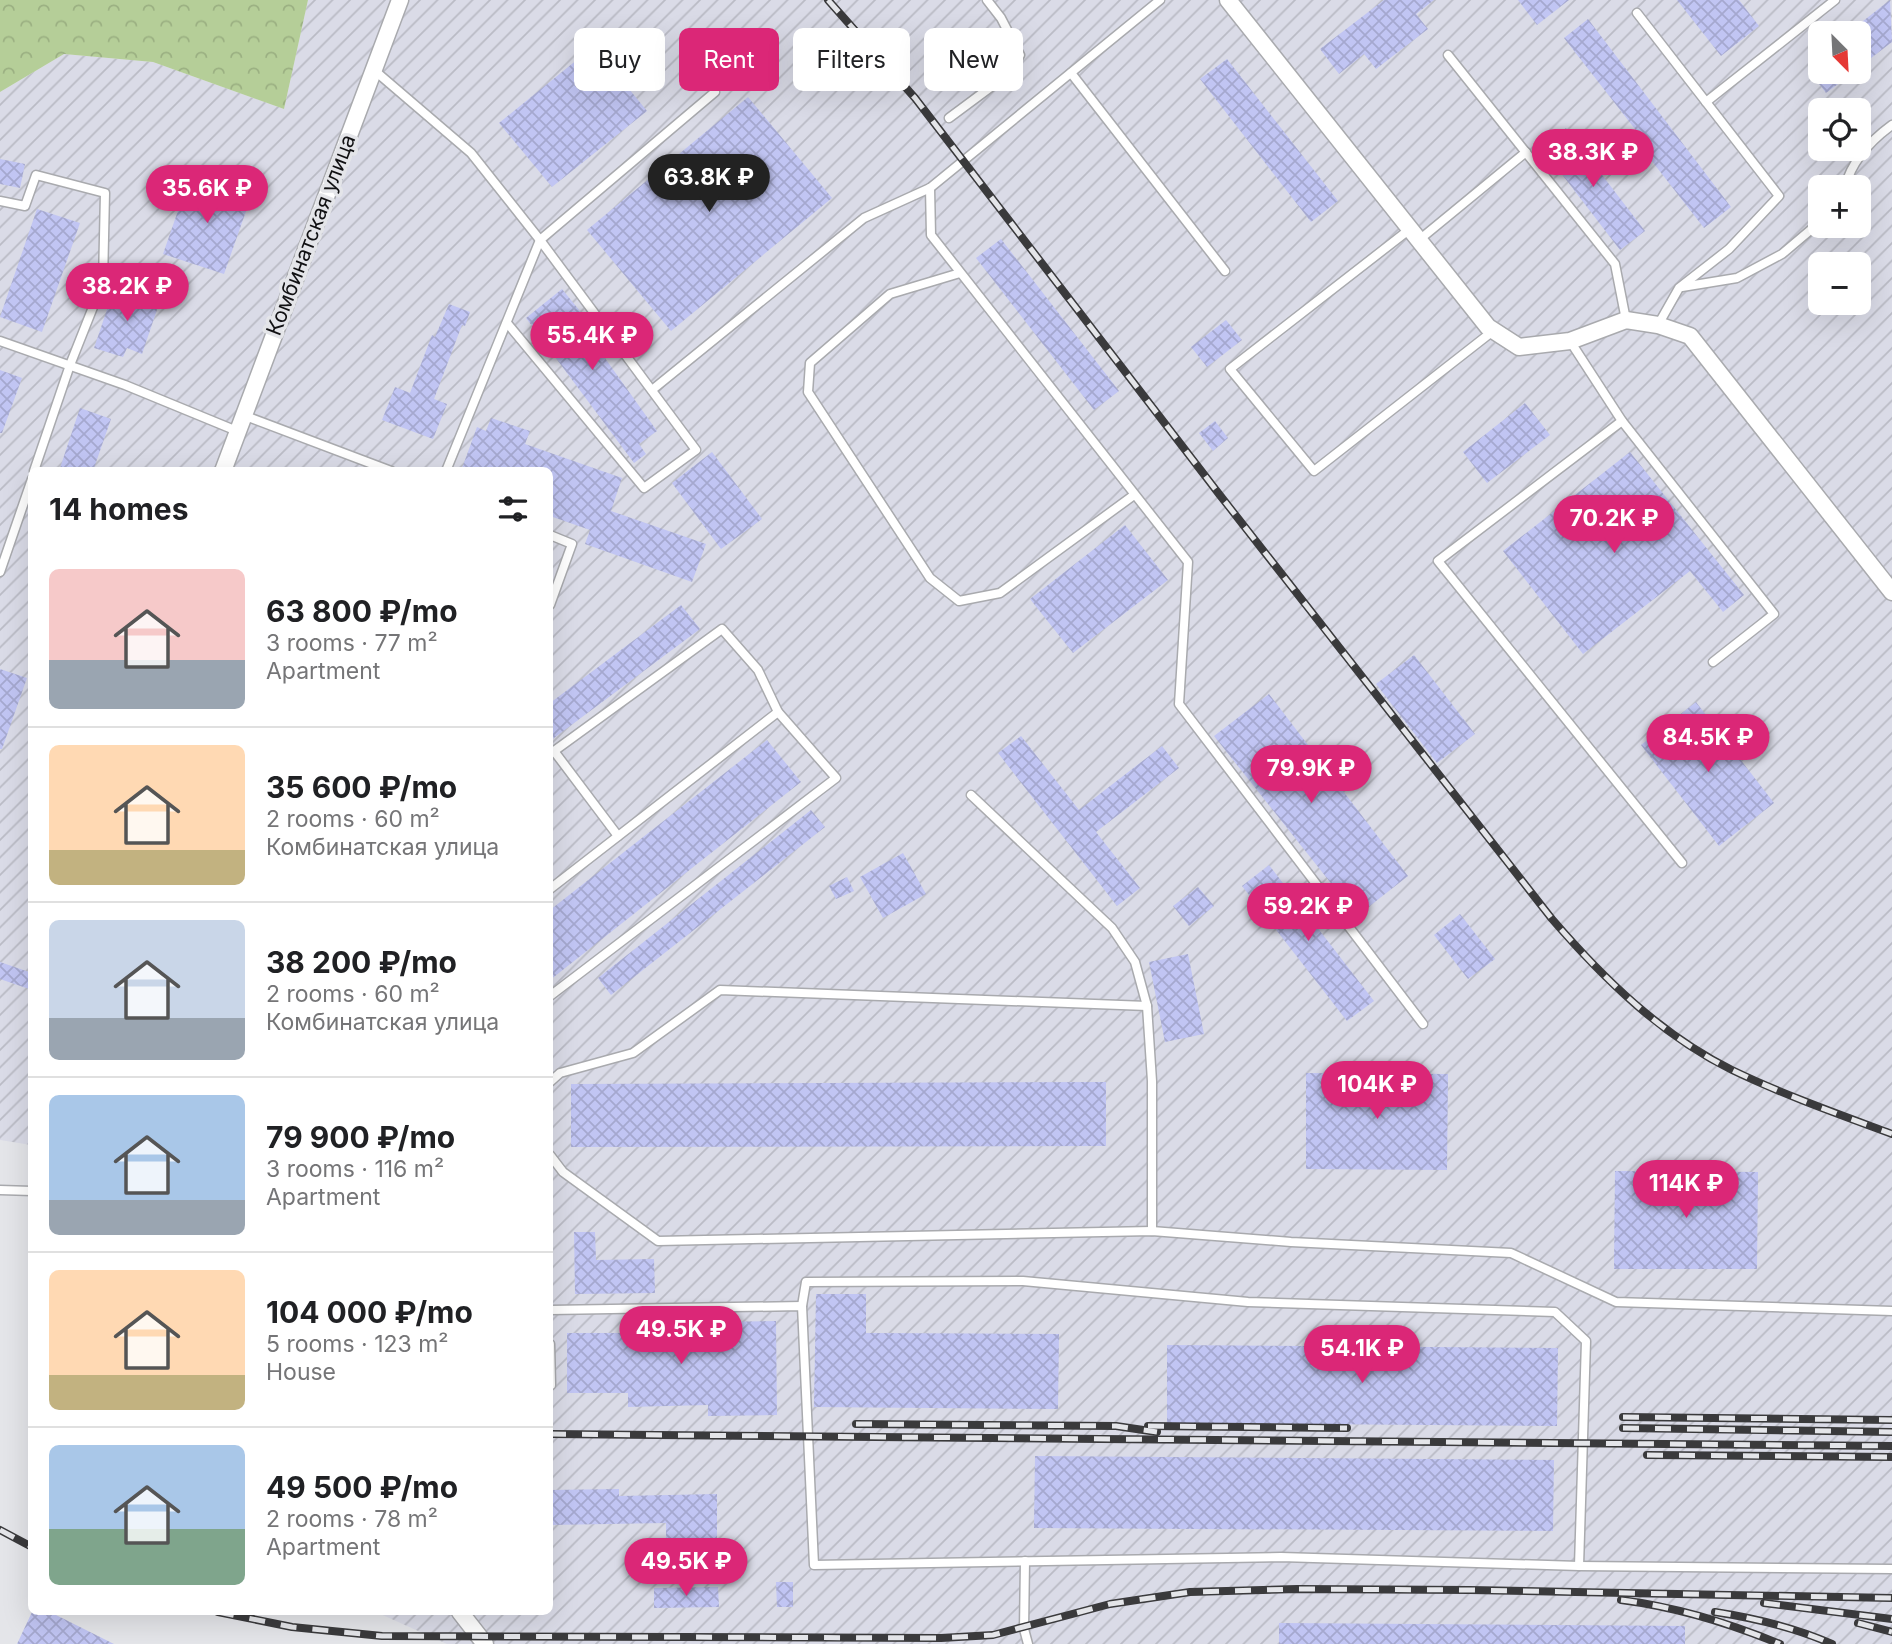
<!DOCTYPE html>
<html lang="en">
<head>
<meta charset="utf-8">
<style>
	body { margin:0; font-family:Inter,sans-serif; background:#f2f2f2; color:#202124; height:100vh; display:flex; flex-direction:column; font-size:26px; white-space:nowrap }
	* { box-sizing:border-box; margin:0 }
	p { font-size:23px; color:#757577 }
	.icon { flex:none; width:38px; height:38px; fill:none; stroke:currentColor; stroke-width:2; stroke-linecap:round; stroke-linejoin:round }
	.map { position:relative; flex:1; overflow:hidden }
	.drawer { position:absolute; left:28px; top:467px; width:525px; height:1148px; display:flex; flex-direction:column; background:#fff; border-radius:10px; box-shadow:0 7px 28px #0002 }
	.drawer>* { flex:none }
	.top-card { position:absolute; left:574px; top:28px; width:665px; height:63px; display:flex; gap:14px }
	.needle { width:46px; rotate:156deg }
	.fabs { position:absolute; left:1808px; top:21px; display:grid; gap:14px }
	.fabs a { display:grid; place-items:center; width:63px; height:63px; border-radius:10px; background:#fff; box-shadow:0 7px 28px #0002; font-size:35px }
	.price { position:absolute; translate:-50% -60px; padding:0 16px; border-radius:24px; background:#db2777; color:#fff; font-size:23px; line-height:46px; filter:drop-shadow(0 2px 4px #0008) }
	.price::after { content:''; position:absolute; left:50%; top:42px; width:21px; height:16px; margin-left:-10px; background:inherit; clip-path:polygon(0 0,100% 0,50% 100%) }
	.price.selected { background:#222; color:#fff }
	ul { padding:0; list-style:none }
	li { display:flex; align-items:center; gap:21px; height:175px; padding:0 21px }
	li+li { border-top:2px solid #e0e0e0 }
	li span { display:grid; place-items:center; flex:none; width:196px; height:140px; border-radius:10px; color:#555 }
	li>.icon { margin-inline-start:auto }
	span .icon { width:84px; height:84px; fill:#fffc; stroke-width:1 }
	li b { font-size:30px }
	h2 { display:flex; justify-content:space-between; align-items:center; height:84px; padding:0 21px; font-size:30px }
	.pill { padding:0 24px; border-radius:10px; background:#fff; box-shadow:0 7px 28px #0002; font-size:24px; line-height:63px }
	.pill.selected { background:#db2777; color:#fff }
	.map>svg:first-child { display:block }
</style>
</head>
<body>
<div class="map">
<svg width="1892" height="1644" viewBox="0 0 1892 1644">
	<defs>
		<pattern id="industrial-furrows" width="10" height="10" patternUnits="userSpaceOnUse" patternTransform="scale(1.75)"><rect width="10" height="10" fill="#dadbe7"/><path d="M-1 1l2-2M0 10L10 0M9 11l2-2" fill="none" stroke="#babbc5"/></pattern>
		<pattern id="forest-crowns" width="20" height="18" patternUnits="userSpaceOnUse" patternTransform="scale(1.75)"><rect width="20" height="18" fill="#b5ce98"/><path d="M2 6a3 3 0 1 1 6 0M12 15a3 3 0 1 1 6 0" fill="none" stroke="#9bb082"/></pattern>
		<pattern id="building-cross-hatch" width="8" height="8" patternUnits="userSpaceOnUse" patternTransform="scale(1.75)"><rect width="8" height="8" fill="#c1c5f3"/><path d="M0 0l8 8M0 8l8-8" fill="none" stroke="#a5a8cf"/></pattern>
	</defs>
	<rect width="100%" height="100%" fill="#e4e5e9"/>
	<path fill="url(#industrial-furrows)" fill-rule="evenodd" d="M 308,0 L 1892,0 L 1892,1644 L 447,1644 L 376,1612 L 550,1612 L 550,471 L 32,471 L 31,1145 L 0,1140 L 0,92 L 64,54 L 153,62 L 284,109 ZM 1820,33 L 1858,33 L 1858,72 L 1820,72 ZM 1820,110 L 1858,110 L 1858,149 L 1820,149 ZM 1820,187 L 1858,187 L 1858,226 L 1820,226 ZM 1820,264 L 1858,264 L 1858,303 L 1820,303 Z"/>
	<path fill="url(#forest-crowns)" d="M 0,0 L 308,0 L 284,109 L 153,62 L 64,54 L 0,92 Z"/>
	<g fill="url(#building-cross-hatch)">
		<path d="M 1384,0 L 1434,0 L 1416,14 L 1428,29 L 1376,69 L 1364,54 L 1339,74 L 1320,49 Z"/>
		<path d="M 1518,0 L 1569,0 L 1537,25 Z"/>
		<path d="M 1677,0 L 1739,0 L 1759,26 L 1721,56 Z"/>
		<path d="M 1890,0 L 1892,42 L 1858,68 L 1858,25 Z"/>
		<path d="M 1588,19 L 1731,207 L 1704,228 L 1644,151 L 1649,147 L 1564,38 Z"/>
		<path d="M 594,46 L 647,111 L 552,187 L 499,123 Z"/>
		<path d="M 1227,59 L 1338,201 L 1311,222 L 1200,79 Z"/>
		<path d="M 1810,72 L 1854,72 L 1826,93 Z"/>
		<path d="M 748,97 L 832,198 L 671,331 L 587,230 Z"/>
		<path d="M 1566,128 L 1645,231 L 1620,250 L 1541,147 Z"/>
		<path d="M 0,159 L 25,164 L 20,188 L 0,184 Z"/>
		<path d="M 190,176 L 251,197 L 224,274 L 163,254 Z"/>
		<path d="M 37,209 L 80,223 L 42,332 L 0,317 Z"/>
		<path d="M 1001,239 L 1119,391 L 1094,410 L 976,258 Z"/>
		<path d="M 115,286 L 160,301 L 142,354 L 127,348 L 123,357 L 94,348 Z"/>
		<path d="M 562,289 L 588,321 L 582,326 L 657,431 L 639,444 L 646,454 L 634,463 L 526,318 Z"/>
		<path d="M 449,304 L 470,312 L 465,326 L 462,325 L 434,399 L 447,404 L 433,439 L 382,420 L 395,387 L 410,393 L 432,335 L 435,337 Z"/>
		<path d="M 1226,320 L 1242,340 L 1207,367 L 1191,347 Z"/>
		<path d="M 0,370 L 22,378 L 2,433 L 0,433 Z"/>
		<path d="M 1525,403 L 1550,435 L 1487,483 L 1463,452 Z"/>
		<path d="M 80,408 L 111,419 L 93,471 L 59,471 Z"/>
		<path d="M 491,418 L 530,431 L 525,444 L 622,478 L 611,511 L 706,544 L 692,582 L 585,544 L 590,530 L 550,516 L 550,471 L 461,471 L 477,427 L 486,431 Z"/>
		<path d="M 1215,421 L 1228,438 L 1213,451 L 1199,433 Z"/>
		<path d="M 712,452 L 762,519 L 721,549 L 672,483 Z"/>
		<path d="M 1630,452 L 1744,595 L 1723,612 L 1690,571 L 1583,654 L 1503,551 Z"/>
		<path d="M 1125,525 L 1168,580 L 1073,653 L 1030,599 Z"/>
		<path d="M 681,605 L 700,629 L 550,741 L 550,703 Z"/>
		<path d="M 1414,655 L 1475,734 L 1437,763 L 1376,684 Z"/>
		<path d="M 0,669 L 27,678 L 2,749 L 0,749 Z"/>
		<path d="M 1269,694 L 1408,876 L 1357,916 L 1214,736 Z"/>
		<path d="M 1696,702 L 1774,803 L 1719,846 L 1641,745 Z"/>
		<path d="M 1021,736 L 1079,810 L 1162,746 L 1179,768 L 1096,832 L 1140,888 L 1117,906 L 998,753 Z"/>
		<path d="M 767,740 L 801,782 L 550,980 L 550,910 Z"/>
		<path d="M 811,810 L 825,827 L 611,995 L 598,978 Z"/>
		<path d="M 903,853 L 926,894 L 883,918 L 860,877 Z"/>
		<path d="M 1269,865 L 1374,1001 L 1347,1021 L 1242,886 Z"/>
		<path d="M 847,877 L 854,891 L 836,899 L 829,886 Z"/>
		<path d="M 1198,887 L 1214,906 L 1189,926 L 1173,906 Z"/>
		<path d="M 1460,914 L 1495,959 L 1468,979 L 1434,935 Z"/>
		<path d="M 1188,954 L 1204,1034 L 1165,1042 L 1149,962 Z"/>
		<path d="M 0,962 L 32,973 L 32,990 L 0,979 Z"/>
		<path d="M 1306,1073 L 1448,1074 L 1447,1170 L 1306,1169 Z"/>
		<path d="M 1106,1082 L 1106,1146 L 571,1147 L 571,1084 Z"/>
		<path d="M 1615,1171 L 1758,1172 L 1757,1269 L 1614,1269 Z"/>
		<path d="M 574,1232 L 595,1232 L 596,1260 L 654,1259 L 655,1293 L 575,1294 Z"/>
		<path d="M 816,1294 L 866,1294 L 866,1333 L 1059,1334 L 1058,1409 L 814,1407 Z"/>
		<path d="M 776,1321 L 777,1415 L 708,1416 L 708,1405 L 628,1407 L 628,1393 L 567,1393 L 567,1333 L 627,1333 L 627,1323 Z"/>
		<path d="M 1167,1345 L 1558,1348 L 1557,1426 L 1167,1423 Z"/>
		<path d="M 1035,1456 L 1554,1460 L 1553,1531 L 1034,1528 Z"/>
		<path d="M 619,1489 L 619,1496 L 717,1494 L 717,1539 L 666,1540 L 666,1523 L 550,1525 L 550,1490 Z"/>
		<path d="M 776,1582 L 793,1582 L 793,1607 L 777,1607 Z"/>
		<path d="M 718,1587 L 719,1607 L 654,1608 L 654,1588 Z"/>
		<path d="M 32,1612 L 50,1612 L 114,1644 L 17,1644 Z"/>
		<path d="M 1279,1623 L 1685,1626 L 1685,1644 L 1279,1644 Z"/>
	</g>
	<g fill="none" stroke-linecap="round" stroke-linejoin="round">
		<g stroke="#a9aaae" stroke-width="11">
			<g id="service">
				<path d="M 1637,13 L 1779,196 L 1729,249 L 1679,288 L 1658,325"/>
				<path d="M 1448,55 L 1615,264 L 1626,320"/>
				<path d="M 374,70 L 471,153 L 540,240 L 696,450 L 644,488 L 507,323"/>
				<path d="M 1071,73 L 1225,271"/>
				<path d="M 1706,102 L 1835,0"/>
				<path d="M 949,118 L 1011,72 L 1020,55 L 1001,18 L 987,0"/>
				<path d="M 1845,187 C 1852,160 1870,141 1892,125"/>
				<path d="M 930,188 L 931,235 L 1188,562 L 1179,704 L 1423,1024"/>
				<path d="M 0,201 L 25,206 L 36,175 L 105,193 L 103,282 L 70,365 L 34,471"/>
				<path d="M 1410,229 L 1230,369 L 1314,471 L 1493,331"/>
				<path d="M 1419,240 L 1526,152"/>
				<path d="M 960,273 L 890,294 L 810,363 L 808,392 L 930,578 L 959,601 L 1000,593 L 1134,495"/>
				<path d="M 1682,287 L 1737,278 L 1782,254 L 1820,222"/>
				<path d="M 0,341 L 125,385 L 237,431"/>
				<path d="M 1570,341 L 1622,421 L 1774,614 L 1713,662"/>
				<path d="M 652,390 L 864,218 L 930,188 L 1160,0"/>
				<path d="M 243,415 L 391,471"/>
				<path d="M 1622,421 L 1438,561 L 1682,863"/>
				<path d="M 446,471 L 540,240 L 715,92"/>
				<path d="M 550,535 L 572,544 L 550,605"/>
				<path d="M 0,572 L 32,479"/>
				<path d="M 554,751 L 618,836"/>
				<path d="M 550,754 L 722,629 L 758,670 L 778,712"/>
				<path d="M 971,795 L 1112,928 L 1135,962 L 1147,1006 L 1152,1081 L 1152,1231"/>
				<path d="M 550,889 L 778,712 L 836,778 L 550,996"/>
				<path d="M 550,1082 L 560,1073 L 633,1053 L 720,990 L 1147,1006"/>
				<path d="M 550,1155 L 563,1172 L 658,1241 L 1152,1231 L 1291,1242 L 1511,1253 L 1616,1302 L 1892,1311"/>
				<path d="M 0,1190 L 32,1191"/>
				<path d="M 802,1306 L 806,1282 L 1023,1281 L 1248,1302 L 1555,1312 L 1586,1341 L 1579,1566"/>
				<path d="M 550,1310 L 802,1306 L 814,1565 L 1281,1557 L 1579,1566 L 1892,1569"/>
				<path d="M 550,1344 L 551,1385"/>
				<path d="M 1025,1561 L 1024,1629 L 1028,1644"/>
			</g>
		</g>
		<g stroke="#a9aaae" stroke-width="19">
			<g id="minor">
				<path d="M 1228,0 L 1488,327 L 1519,347 L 1570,341 L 1626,320 L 1658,325 L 1690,336 L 1892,592"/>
				<path d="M 223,471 L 400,0"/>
				<path d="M 460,1612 L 485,1644"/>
			</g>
		</g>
		<use href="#service" stroke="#fff" stroke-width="8"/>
		<use href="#minor" stroke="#fff" stroke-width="16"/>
		<g stroke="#3a3a3c" stroke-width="8">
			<g id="rail">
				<path d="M 828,0 L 915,98 L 1219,494 L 1552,919 C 1603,978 1661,1035 1732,1070 C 1784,1095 1838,1114 1892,1134"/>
				<path d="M 1623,1417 L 1892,1420"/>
				<path d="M 856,1424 L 1116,1426 L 1157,1432"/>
				<path d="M 1148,1426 L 1347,1428"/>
				<path d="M 1623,1428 L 1892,1432"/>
				<path d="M 550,1434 L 1892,1446"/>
				<path d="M 1647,1455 L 1892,1457"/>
				<path d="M 0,1530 L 32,1547"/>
				<path d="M 1621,1600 C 1676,1607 1729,1623 1780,1644"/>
				<path d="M 1764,1603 L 1892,1619"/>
				<path d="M 218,1612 L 292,1627 L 382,1636 L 941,1638 L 993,1635 L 1110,1604 L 1190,1592 L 1297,1589 L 1470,1590 L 1892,1598"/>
				<path d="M 1715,1612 C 1754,1618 1796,1628 1832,1644"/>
				<path d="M 1858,1623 L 1892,1632"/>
			</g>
		</g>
		<use href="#rail" stroke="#e4e5e9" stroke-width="5" stroke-dasharray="16" stroke-linecap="butt"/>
	</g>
	<g text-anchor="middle" stroke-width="7" stroke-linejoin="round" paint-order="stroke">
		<g font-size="21" fill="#111113" stroke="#e4e5e9">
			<text transform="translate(311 235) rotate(-69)" y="7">Комбинатская улица</text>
		</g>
	</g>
</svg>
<div class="fabs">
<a><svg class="needle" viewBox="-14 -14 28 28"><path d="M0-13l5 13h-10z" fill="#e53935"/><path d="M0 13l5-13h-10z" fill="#757577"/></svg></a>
<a><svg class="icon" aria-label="locate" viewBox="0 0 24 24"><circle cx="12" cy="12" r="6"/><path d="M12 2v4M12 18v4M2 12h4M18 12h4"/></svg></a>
<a>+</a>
<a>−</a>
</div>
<b class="price" style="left:1593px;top:189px">38.3K ₽</b>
<b class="price selected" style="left:709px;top:214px">63.8K ₽</b>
<b class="price" style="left:207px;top:225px">35.6K ₽</b>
<b class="price" style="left:127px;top:323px">38.2K ₽</b>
<b class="price" style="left:592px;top:372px">55.4K ₽</b>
<b class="price" style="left:1614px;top:555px">70.2K ₽</b>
<b class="price" style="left:1708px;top:774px">84.5K ₽</b>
<b class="price" style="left:1311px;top:805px">79.9K ₽</b>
<b class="price" style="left:1308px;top:943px">59.2K ₽</b>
<b class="price" style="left:1377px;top:1121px">104K ₽</b>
<b class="price" style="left:1686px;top:1220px">114K ₽</b>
<b class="price" style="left:681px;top:1366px">49.5K ₽</b>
<b class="price" style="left:1362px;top:1385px">54.1K ₽</b>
<b class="price" style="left:686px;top:1598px">49.5K ₽</b>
<div class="top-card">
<a class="pill">Buy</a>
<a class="pill selected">Rent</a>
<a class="pill">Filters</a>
<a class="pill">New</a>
</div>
<section class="drawer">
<h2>14 homes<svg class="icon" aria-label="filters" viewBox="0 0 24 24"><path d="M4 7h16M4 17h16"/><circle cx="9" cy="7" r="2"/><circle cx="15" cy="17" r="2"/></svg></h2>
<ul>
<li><span style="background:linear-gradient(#f6c9c9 65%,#9aa5b1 0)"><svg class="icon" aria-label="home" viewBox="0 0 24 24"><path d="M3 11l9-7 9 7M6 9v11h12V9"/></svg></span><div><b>63 800 ₽/mo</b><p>3 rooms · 77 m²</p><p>Apartment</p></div></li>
<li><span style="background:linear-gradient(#ffd9b3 75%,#c2b280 0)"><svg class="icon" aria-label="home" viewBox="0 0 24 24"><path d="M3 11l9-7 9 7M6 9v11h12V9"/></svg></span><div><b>35 600 ₽/mo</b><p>2 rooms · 60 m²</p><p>Комбинатская улица</p></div></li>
<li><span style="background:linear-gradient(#c9d6e8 70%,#9aa5b1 0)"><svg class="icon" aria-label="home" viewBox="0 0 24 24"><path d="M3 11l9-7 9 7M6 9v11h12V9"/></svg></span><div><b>38 200 ₽/mo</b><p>2 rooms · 60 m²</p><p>Комбинатская улица</p></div></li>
<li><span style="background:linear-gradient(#a9c7e8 75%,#9aa5b1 0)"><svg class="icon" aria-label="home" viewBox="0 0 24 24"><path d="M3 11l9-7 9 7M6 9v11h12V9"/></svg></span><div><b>79 900 ₽/mo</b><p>3 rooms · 116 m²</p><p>Apartment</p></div></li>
<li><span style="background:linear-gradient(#ffd9b3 75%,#c2b280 0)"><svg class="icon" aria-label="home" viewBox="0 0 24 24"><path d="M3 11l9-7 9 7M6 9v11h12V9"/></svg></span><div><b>104 000 ₽/mo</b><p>5 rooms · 123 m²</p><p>House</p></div></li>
<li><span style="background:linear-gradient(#a9c7e8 60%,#7fa58c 0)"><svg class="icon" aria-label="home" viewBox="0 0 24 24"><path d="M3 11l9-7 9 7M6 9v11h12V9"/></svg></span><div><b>49 500 ₽/mo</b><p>2 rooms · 78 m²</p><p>Apartment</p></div></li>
</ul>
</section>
</div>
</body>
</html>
